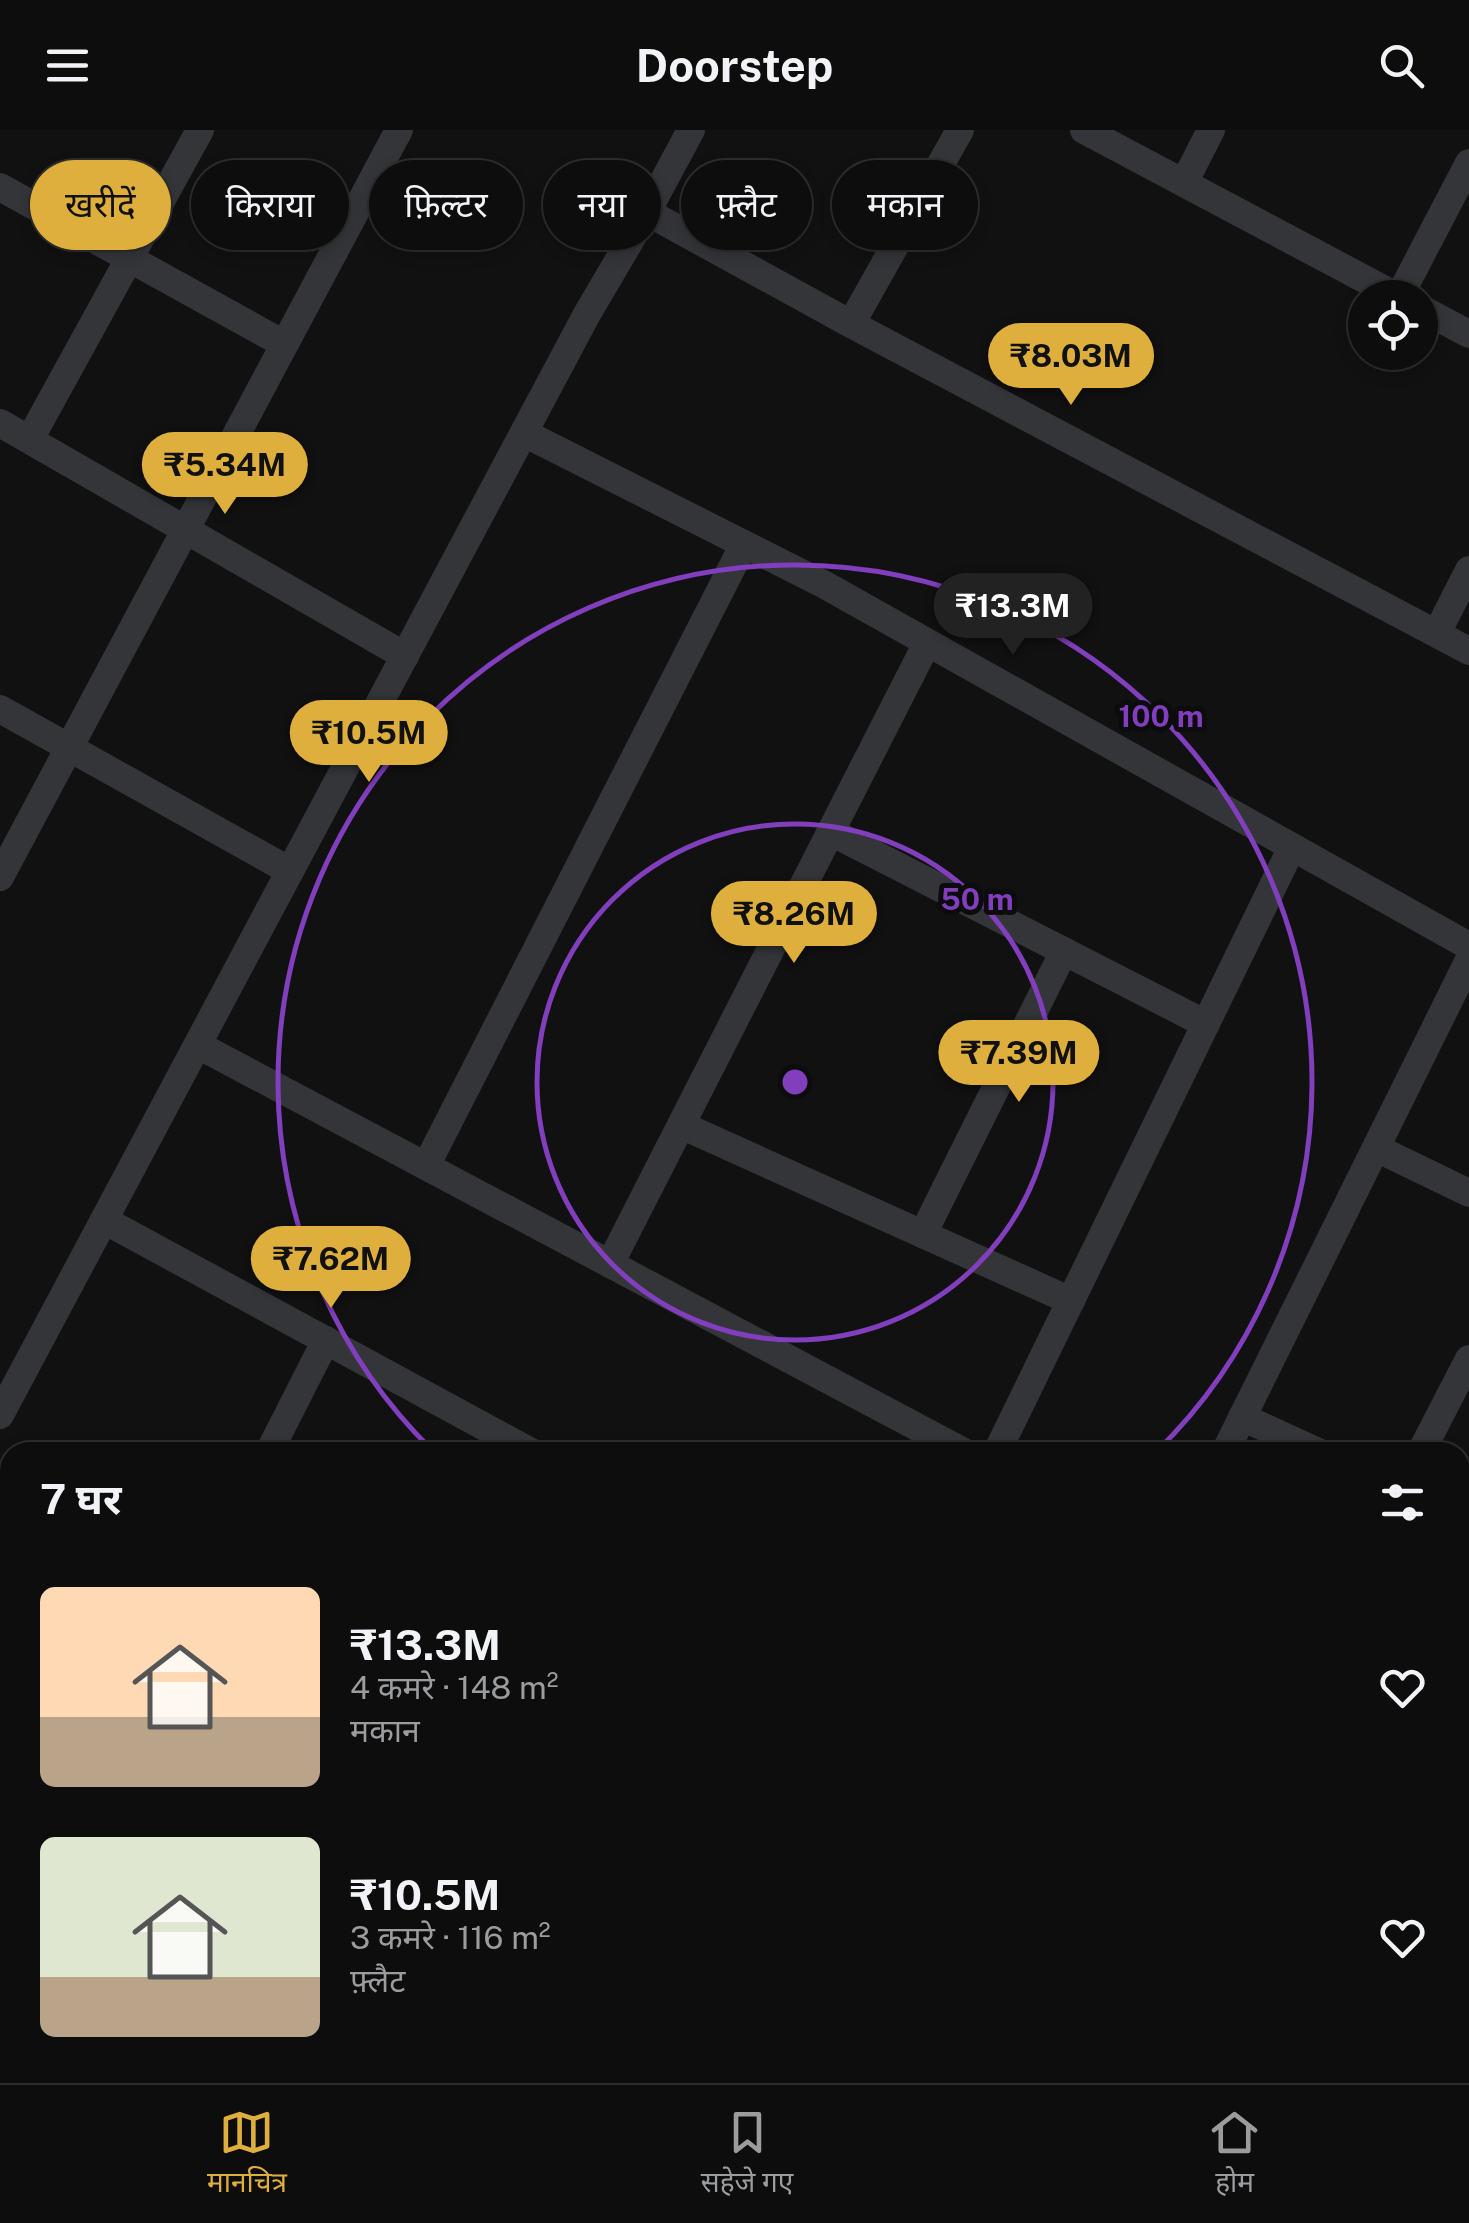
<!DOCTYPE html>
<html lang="hi">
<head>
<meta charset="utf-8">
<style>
	body { margin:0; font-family:"Public Sans","Noto Sans Devanagari",sans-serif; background:#161617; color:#f1f3f6; height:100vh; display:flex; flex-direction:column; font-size:38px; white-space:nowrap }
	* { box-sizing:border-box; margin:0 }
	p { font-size:32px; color:#9a9c9e }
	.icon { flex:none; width:55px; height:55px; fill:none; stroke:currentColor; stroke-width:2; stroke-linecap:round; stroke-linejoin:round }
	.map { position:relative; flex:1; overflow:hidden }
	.drawer { position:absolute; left:0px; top:1312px; width:1470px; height:642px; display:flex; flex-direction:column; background:#0d0d0e; border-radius:30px 30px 0 0; box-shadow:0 5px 15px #0003,0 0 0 2px #2d2d2e }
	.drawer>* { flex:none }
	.top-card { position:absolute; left:30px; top:30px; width:1410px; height:90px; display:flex; gap:20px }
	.controls { position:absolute; left:1348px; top:150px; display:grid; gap:20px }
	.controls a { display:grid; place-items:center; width:90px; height:90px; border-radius:50%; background:#0d0d0e; box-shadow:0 5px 15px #0003,0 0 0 2px #2d2d2e; font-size:50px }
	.price { position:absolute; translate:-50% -85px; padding:0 22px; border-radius:35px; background:#deaf3d; color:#111; font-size:32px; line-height:65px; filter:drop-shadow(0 2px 5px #0008) }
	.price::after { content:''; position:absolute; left:50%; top:60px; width:30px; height:22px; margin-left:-15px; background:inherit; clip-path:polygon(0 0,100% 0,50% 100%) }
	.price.selected { background:#222; color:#fff }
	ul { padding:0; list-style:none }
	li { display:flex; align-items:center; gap:30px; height:250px; padding:0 40px }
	li span { display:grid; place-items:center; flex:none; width:280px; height:200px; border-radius:15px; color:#555 }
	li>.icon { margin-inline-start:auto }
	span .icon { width:120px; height:120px; fill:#fffc; stroke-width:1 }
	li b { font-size:42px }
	h2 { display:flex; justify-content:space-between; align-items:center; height:120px; padding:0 40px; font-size:42px }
	.tag { padding:0 35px; border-radius:45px; background:#0d0d0e; box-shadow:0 5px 15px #0003,0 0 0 2px #2d2d2e; font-size:35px; line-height:90px }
	.tag.selected { background:#deaf3d; color:#111 }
	header { display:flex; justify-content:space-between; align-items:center; height:130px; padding:0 40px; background:#0d0d0e; font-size:45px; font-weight:700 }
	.tabs { display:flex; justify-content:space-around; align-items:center; height:140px; border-top:2px solid #2d2d2e; background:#0d0d0e; font-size:28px; color:#9a9c9e }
	.tabs a { display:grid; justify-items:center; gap:5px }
	.tabs .selected { color:#deaf3d }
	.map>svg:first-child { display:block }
</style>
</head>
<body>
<header><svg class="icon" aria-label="menu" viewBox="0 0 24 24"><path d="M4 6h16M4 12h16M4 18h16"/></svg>Doorstep<svg class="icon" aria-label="search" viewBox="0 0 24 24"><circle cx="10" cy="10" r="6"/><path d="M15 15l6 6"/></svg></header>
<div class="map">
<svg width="1469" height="1953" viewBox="0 0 1469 1953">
	<rect width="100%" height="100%" fill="#111112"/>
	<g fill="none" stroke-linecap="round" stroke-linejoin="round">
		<g stroke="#343539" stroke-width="28">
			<path d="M 1084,0 L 1400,168"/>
			<path d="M 1184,53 L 1211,0"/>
			<path d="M 0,57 L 284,214"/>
			<path d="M 647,82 L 851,194 L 1469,521"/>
			<path d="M 1399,167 L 1469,33"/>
			<path d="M 1420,178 L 1469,204"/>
			<path d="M 851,194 L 960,0"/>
			<path d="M 0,293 L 405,526"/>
			<path d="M 524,303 L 825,455 L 1469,816"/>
			<path d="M 30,309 L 200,0"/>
			<path d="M 1437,503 L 1469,440"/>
			<path d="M 0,579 L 290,741"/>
			<path d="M 831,702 L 1206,894"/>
			<path d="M 0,747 L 399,0"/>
			<path d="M 198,915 L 964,1322"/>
			<path d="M 681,995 L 1071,1171"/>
			<path d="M 1376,1018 L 1469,1063"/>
			<path d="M 426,1036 L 744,414"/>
			<path d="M 104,1090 L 531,1322"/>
			<path d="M 923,1104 L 1064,821"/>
			<path d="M 610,1134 L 927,513"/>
			<path d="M 0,1285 L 587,184 L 647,82 L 691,0"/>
			<path d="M 1242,1287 L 1318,1322"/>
			<path d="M 269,1322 L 326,1210"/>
			<path d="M 997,1322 L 1292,717"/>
			<path d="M 1225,1322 L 1469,830"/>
			<path d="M 1421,1322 L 1469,1229"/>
			<path d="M 1460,1388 L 1469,1392"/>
			<path d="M 1460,1590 L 1469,1594"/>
			<path d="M 1460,1818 L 1469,1823"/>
			<path d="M 0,1855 L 10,1836"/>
			<path d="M 0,1895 L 10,1900"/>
			<path d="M 98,1945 L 113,1953"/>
			<path d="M 700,1945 L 714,1953"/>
			<path d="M 1256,1945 L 1272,1953"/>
			<path d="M 913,1953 L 916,1945"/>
			<path d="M 1136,1953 L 1140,1945"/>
		</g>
	</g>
	<g fill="none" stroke="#813ebd" stroke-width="5">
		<circle cx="795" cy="952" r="258"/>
		<path d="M433 1321A517 517 0 1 1 1157 1321"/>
	</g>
	<circle cx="795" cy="952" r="15" fill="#813ebd" stroke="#0c0c0d" stroke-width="5"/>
	<g font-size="30" text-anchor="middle" font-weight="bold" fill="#813ebd" stroke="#0c0c0d" stroke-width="10" stroke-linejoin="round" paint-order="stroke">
		<text x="1161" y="597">100 m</text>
		<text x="977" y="780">50 m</text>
	</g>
</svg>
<div class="controls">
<a><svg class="icon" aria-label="locate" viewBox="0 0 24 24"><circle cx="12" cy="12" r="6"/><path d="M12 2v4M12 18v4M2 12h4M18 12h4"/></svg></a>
</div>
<b class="price" style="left:1071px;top:278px">₹8.03M</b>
<b class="price" style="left:225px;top:387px">₹5.34M</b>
<b class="price selected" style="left:1013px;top:528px">₹13.3M</b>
<b class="price" style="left:369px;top:655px">₹10.5M</b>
<b class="price" style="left:794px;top:836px">₹8.26M</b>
<b class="price" style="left:1019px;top:975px">₹7.39M</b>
<b class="price" style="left:331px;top:1181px">₹7.62M</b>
<div class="top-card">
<a class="tag selected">खरीदें</a>
<a class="tag">किराया</a>
<a class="tag">फ़िल्टर</a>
<a class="tag">नया</a>
<a class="tag">फ़्लैट</a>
<a class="tag">मकान</a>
</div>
<section class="drawer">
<h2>7 घर<svg class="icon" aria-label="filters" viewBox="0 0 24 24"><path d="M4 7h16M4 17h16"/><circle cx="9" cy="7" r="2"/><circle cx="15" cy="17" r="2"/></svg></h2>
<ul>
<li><span style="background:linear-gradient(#ffd9b3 65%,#b9a48a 0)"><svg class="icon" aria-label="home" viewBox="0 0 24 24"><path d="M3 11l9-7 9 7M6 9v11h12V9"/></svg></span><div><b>₹13.3M</b><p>4 कमरे · 148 m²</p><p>मकान</p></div><svg class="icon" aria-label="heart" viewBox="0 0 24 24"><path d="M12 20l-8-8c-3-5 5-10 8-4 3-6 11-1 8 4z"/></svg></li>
<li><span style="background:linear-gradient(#dfe7d0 70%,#b9a48a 0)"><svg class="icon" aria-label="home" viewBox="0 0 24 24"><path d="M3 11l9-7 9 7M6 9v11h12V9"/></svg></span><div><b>₹10.5M</b><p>3 कमरे · 116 m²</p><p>फ़्लैट</p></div><svg class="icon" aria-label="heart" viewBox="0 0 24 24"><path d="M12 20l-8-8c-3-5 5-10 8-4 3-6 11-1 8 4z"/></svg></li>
</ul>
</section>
</div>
<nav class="tabs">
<a class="selected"><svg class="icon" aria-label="map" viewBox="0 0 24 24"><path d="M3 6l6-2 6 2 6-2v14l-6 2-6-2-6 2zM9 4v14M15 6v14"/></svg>मानचित्र</a>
<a><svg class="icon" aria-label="saved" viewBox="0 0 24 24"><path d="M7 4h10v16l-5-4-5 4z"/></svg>सहेजे गए</a>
<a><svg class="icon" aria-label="home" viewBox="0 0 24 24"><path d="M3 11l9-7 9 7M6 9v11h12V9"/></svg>होम</a>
</nav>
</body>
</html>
